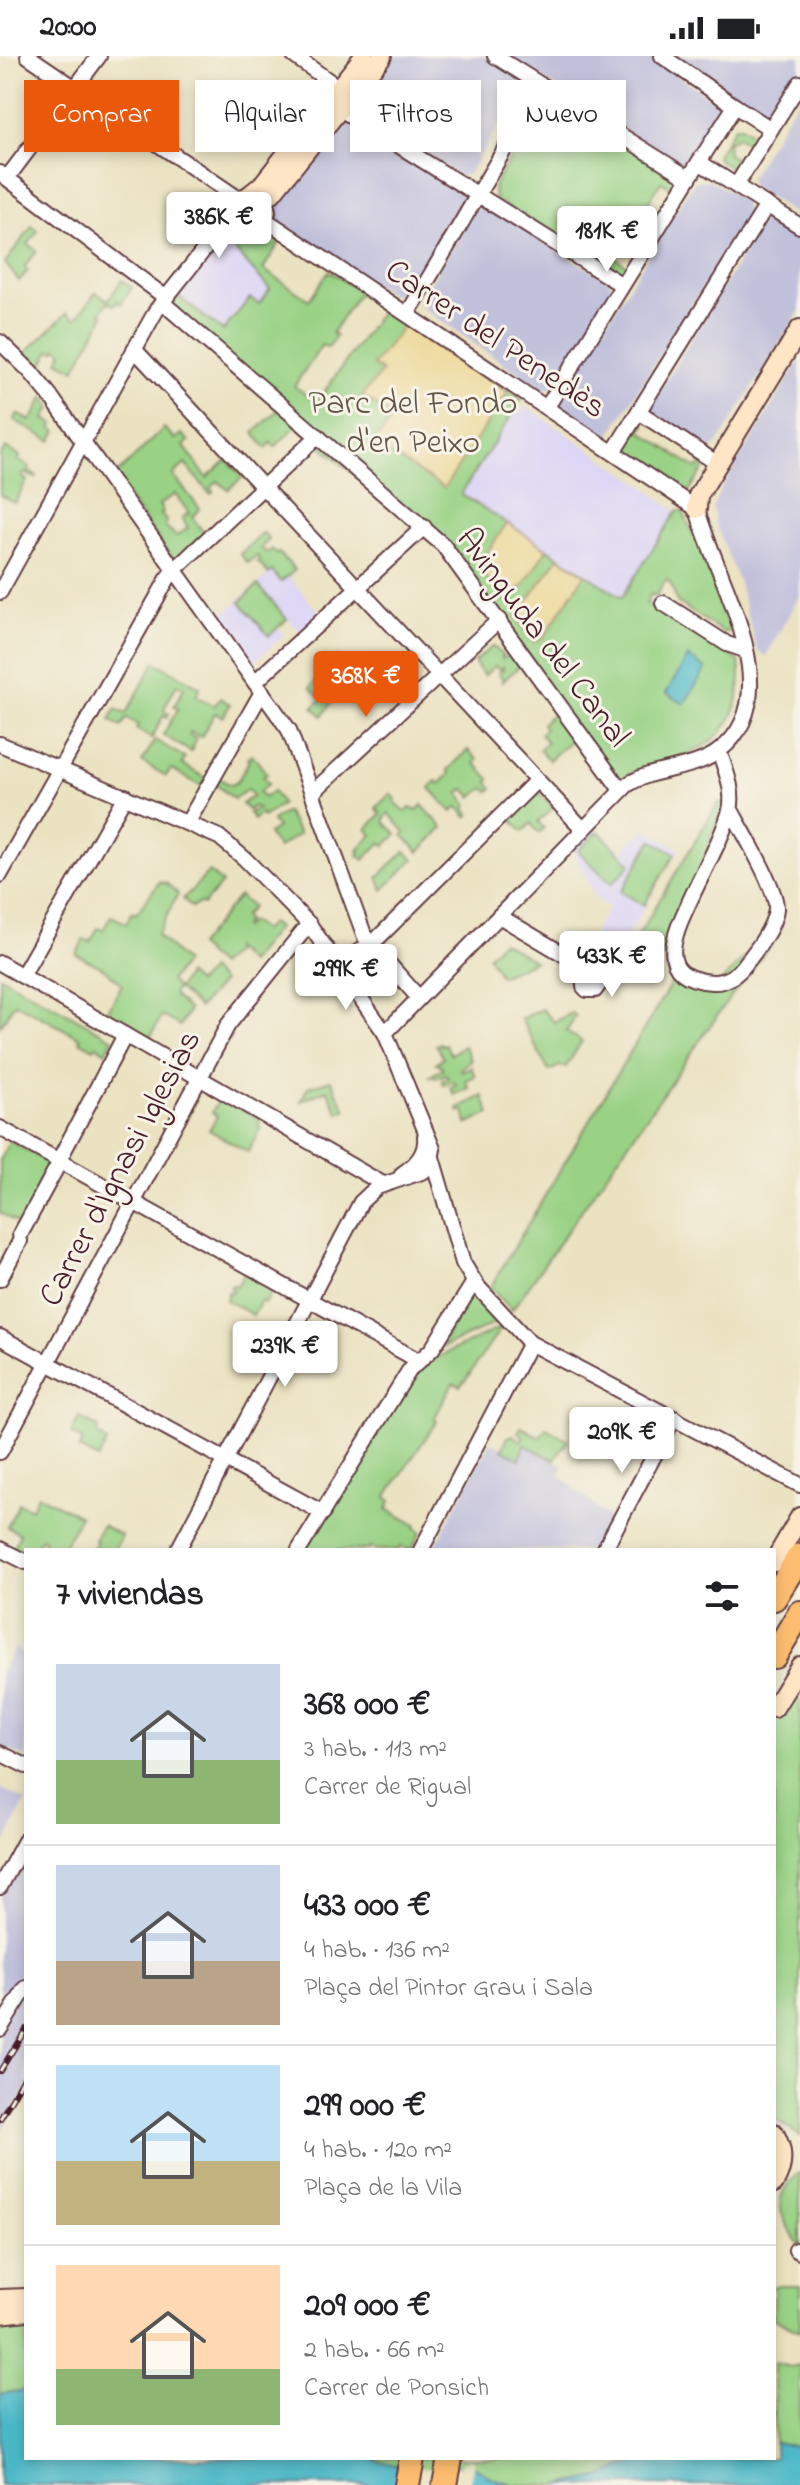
<!DOCTYPE html>
<html lang="es">
<head>
<meta charset="utf-8">
<style>
	body { margin:0; font-family:"Indie Flower",sans-serif; background:#f2f2f2; color:#202124; height:100vh; display:flex; flex-direction:column; font-size:30px; white-space:nowrap }
	* { box-sizing:border-box; margin:0 }
	p { font-size:26px; color:#757577 }
	.icon { flex:none; width:44px; height:44px; fill:none; stroke:currentColor; stroke-width:2; stroke-linecap:round; stroke-linejoin:round }
	.map { position:relative; flex:1; overflow:hidden }
	.details { position:absolute; left:24px; top:1492px; width:752px; height:912px; display:flex; flex-direction:column; background:#fff; border-radius:0px; box-shadow:0 4px 12px #0003 }
	.details>* { flex:none }
	.guide { position:absolute; left:24px; top:24px; width:752px; height:72px; display:flex; gap:16px }
	.price { position:absolute; translate:-50% -68px; padding:0 18px; border-radius:8px; background:#fff; color:#222; font-size:26px; line-height:52px; filter:drop-shadow(0 2px 4px #0008) }
	.price::after { content:''; position:absolute; left:50%; top:48px; width:24px; height:18px; margin-left:-12px; background:inherit; clip-path:polygon(0 0,100% 0,50% 100%) }
	.price.active { background:#ea580c; color:#fff }
	ul { padding:0; list-style:none }
	li { display:flex; align-items:center; gap:24px; height:200px; padding:0 32px }
	li+li { border-top:2px solid #e0e0e0 }
	li span { display:grid; place-items:center; flex:none; width:224px; height:160px; border-radius:0px; color:#555 }
	li>.icon { margin-inline-start:auto }
	span .icon { width:96px; height:96px; fill:#fffc; stroke-width:1 }
	li b { font-size:34px }
	h2 { display:flex; justify-content:space-between; align-items:center; height:96px; padding:0 32px; font-size:34px }
	.pill { padding:0 28px; border-radius:0px; background:#fff; box-shadow:0 4px 12px #0003; font-size:28px; line-height:72px }
	.pill.active { background:#ea580c; color:#fff }
	.status { display:flex; justify-content:space-between; align-items:center; height:56px; padding:0 40px; background:#fff; direction:ltr }
	.status svg { height:22px; fill:currentColor }
	.map>svg:first-child { display:block }
</style>
</head>
<body>
<div class="status"><b>20:00</b><svg viewBox="0 0 49 12"><path d="M0 12V9h3v3zM5 12V6h3v6zM10 12V3h3v9zM15 12V0h3v12zM26 1h20v11H26zM47 4h2v5h-2z"/></svg></div>
<div class="map">
<svg width="800" height="2429" viewBox="0 0 800 2429">
	<rect width="100%" height="100%" fill="#f7f3e8"/>
	<filter id="ink" filterUnits="userSpaceOnUse"><feTurbulence type="fractalNoise" baseFrequency=".0125" numOctaves="2"/><feDisplacementMap in="SourceGraphic" scale="16" xChannelSelector="R" yChannelSelector="G"/><feConvolveMatrix kernelMatrix="1 2 1 2 8 2 1 2 1" color-interpolation-filters="sRGB"/></filter>
	<filter id="wash" filterUnits="userSpaceOnUse"><feTurbulence type="fractalNoise" baseFrequency=".006" numOctaves="4" result="noise"/><feDisplacementMap in="SourceGraphic" scale="32" xChannelSelector="R" yChannelSelector="G"/><feGaussianBlur stdDeviation="1.8" result="paint"/><feColorMatrix in="noise" values="0 0 0 0 0 0 0 0 0 0 0 0 0 0 0 0 0 1.4 0 .05"/><feComposite in="paint" operator="in"/></filter>
	<g filter="url(#wash)">
		<rect width="100%" height="100%" fill="#ebe2c1"/>
		<g fill="#ddd5f6">
			<path d="M 224,185 L 271,234 L 259,249 L 250,242 L 224,275 L 179,240 Z"/>
			<path d="M 525,350 L 653,436 L 652,438 L 677,455 L 622,541 L 460,437 L 515,354 L 521,357 Z"/>
			<path d="M 272,515 L 281,525 L 288,520 L 321,559 L 301,577 L 288,563 L 278,572 L 284,579 L 249,611 L 216,565 Z"/>
			<path d="M 595,770 L 622,796 L 644,772 L 679,793 L 619,894 L 605,886 L 594,886 L 593,878 L 609,851 L 597,844 L 572,794 Z"/>
		</g>
		<g fill="#c2c1dc">
			<path d="M 393,0 L 484,0 L 520,23 L 522,33 L 469,117 L 462,120 L 456,118 L 361,60 L 356,52 L 358,44 Z"/>
			<path d="M 507,0 L 649,0 L 719,48 L 721,60 L 692,107 L 681,109 Z"/>
			<path d="M 671,0 L 800,0 L 800,13 L 777,51 L 756,58 Z"/>
			<path d="M 800,40 L 800,161 L 752,131 L 749,123 Z"/>
			<path d="M 349,66 L 465,135 L 467,145 L 413,234 L 392,239 L 277,166 L 273,159 L 271,148 L 338,67 Z"/>
			<path d="M 710,124 L 743,144 L 747,161 L 606,385 L 556,349 L 694,126 Z"/>
			<path d="M 486,151 L 610,226 L 612,237 L 553,331 L 543,334 L 424,253 L 421,243 L 475,153 Z"/>
			<path d="M 769,161 L 800,180 L 800,254 L 715,392 L 710,392 L 651,355 L 650,351 L 765,162 Z"/>
			<path d="M 800,304 L 800,539 L 766,600 L 757,594 L 738,524 L 715,467 L 713,451 L 721,433 Z"/>
			<path d="M 490,1386 L 520,1402 L 523,1388 L 564,1409 L 559,1419 L 610,1463 L 593,1494 L 433,1494 Z"/>
			<path d="M 14,1592 L 26,1598 L 26,1702 L 0,1689 L 0,1618 Z"/>
			<path d="M 0,1732 L 26,1745 L 0,1797 Z"/>
			<path d="M 26,1791 L 26,2032 L 0,2077 L 0,1840 Z"/>
		</g>
		<g fill="#99d285" stroke="#727858" stroke-width="2" fill-rule="evenodd">
			<path d="M 556,45 L 676,122 L 676,134 L 661,126 L 614,201 L 628,210 L 623,216 L 614,216 L 495,143 L 493,131 L 544,47 Z"/>
			<path d="M 735,70 L 740,70 L 753,79 L 754,83 L 750,90 L 738,81 L 727,86 L 728,98 L 740,106 L 737,111 L 731,112 L 718,104 L 717,99 Z"/>
			<path d="M 32,170 L 38,175 L 28,188 L 37,195 L 24,211 L 28,215 L 19,225 L 5,207 Z"/>
			<path d="M 239,170 L 268,172 L 283,181 L 263,213 L 309,244 L 329,215 L 522,343 L 461,438 L 622,541 L 677,455 L 683,455 L 693,479 L 697,477 L 717,523 L 732,572 L 728,576 L 723,576 L 677,546 L 671,528 L 666,524 L 656,540 L 651,538 L 646,547 L 739,605 C 745,661 722,689 669,705 C 648,711 629,714 614,730 L 454,505 L 297,369 L 275,391 L 271,387 L 266,392 L 254,377 L 279,353 L 167,248 L 175,238 L 223,275 L 250,242 L 259,248 L 270,233 L 229,188 L 219,180 L 226,173 ZM 358,238 L 382,254 L 317,346 L 294,330 L 322,289 L 328,292 L 336,280 L 332,277 Z"/>
			<path d="M 122,224 L 132,231 L 121,248 L 117,245 L 114,249 L 108,246 L 101,256 L 104,259 L 75,314 L 58,305 L 63,296 L 57,292 L 55,295 L 50,294 L 39,316 L 23,299 L 67,257 L 76,263 L 96,236 L 108,244 Z"/>
			<path d="M 44,341 L 51,351 L 45,363 L 54,368 L 52,372 L 57,375 L 51,385 L 14,364 L 18,358 L 31,365 Z"/>
			<path d="M 645,367 L 642,376 L 697,413 L 703,406 L 704,407 L 705,411 L 688,437 L 626,399 L 625,396 L 641,368 Z"/>
			<path d="M 164,372 L 175,383 L 182,378 L 189,385 L 184,390 L 207,422 L 227,404 L 243,421 L 228,434 L 218,425 L 211,432 L 214,436 L 210,438 L 185,408 L 173,419 L 200,453 L 192,461 L 205,478 L 174,506 L 114,421 ZM 175,438 L 189,457 L 182,462 L 188,472 L 176,480 L 165,470 L 166,465 L 161,458 L 163,456 L 159,449 Z"/>
			<path d="M 6,392 L 20,400 L 18,404 L 30,411 L 28,415 L 37,420 L 36,422 L 24,417 L 22,421 L 27,424 L 15,447 L 0,439 L 0,400 Z"/>
			<path d="M 263,477 L 269,483 L 261,492 L 267,497 L 272,493 L 277,498 L 279,497 L 295,514 L 281,526 L 272,515 L 269,518 L 258,506 L 260,504 L 257,500 L 248,507 L 240,498 Z"/>
			<path d="M 258,529 L 287,563 L 269,580 L 240,546 Z"/>
			<path d="M 493,590 L 502,599 L 502,603 L 509,598 L 514,604 L 518,601 L 523,607 L 501,627 L 503,623 L 498,618 L 504,613 L 503,611 L 499,614 L 495,610 L 484,620 L 474,606 Z"/>
			<path d="M 337,601 L 353,618 L 345,629 L 342,625 L 338,628 L 342,633 L 322,660 L 313,651 L 322,643 L 310,631 L 325,617 L 330,623 L 338,621 L 328,609 Z"/>
			<path d="M 155,606 L 200,631 L 196,640 L 214,650 L 220,642 L 230,648 L 223,661 L 215,657 L 201,681 L 190,676 L 189,679 L 196,683 L 191,696 L 163,679 L 178,653 L 174,650 L 184,632 L 177,628 L 165,650 L 164,655 L 169,658 L 167,662 L 163,660 L 152,682 L 136,673 L 138,669 L 127,662 L 121,671 L 110,664 L 116,653 L 126,658 Z"/>
			<path d="M 556,654 L 575,680 L 549,704 L 539,694 L 547,686 L 540,678 L 545,673 L 542,668 Z"/>
			<path d="M 155,684 L 185,702 L 182,708 L 207,723 L 202,731 L 171,713 L 166,720 L 142,706 Z"/>
			<path d="M 468,694 L 478,704 L 475,707 L 490,723 L 488,726 L 493,732 L 489,736 L 485,732 L 472,741 L 465,733 L 459,738 L 468,749 L 465,753 L 470,759 L 467,761 L 458,751 L 452,756 L 430,732 L 437,725 L 440,728 L 450,718 L 448,714 Z"/>
			<path d="M 252,698 L 267,718 L 263,721 L 268,728 L 259,736 L 264,742 L 273,735 L 282,748 L 263,761 L 260,758 L 254,764 L 249,757 L 258,753 L 254,750 L 248,754 L 242,748 L 253,740 L 248,733 L 234,743 L 215,728 L 218,722 L 231,729 L 237,726 L 249,705 L 247,703 Z"/>
			<path d="M 536,734 L 553,752 L 538,766 L 544,772 L 539,777 L 531,767 L 523,776 L 507,758 Z"/>
			<path d="M 390,738 L 396,743 L 394,746 L 406,756 L 410,752 L 417,755 L 422,749 L 443,772 L 419,796 L 403,779 L 405,776 L 389,757 L 385,762 L 385,767 L 397,778 L 385,790 L 381,786 L 364,804 L 358,799 L 360,796 L 358,794 L 372,779 L 367,773 L 381,758 L 376,752 Z"/>
			<path d="M 718,747 L 723,747 L 699,817 L 658,910 L 642,901 L 642,896 L 632,890 Z"/>
			<path d="M 286,756 L 299,778 L 278,792 L 268,778 L 277,772 L 272,765 Z"/>
			<path d="M 598,775 L 631,808 L 612,828 L 578,795 Z"/>
			<path d="M 652,784 L 675,798 L 644,849 L 621,836 Z"/>
			<path d="M 405,795 L 414,803 L 383,834 L 378,821 Z"/>
			<path d="M 209,816 L 222,827 L 203,849 L 200,847 L 192,851 L 183,843 Z"/>
			<path d="M 160,825 L 163,828 L 165,826 L 178,838 L 157,879 L 185,906 L 170,925 L 177,932 L 173,939 L 189,954 L 180,970 L 162,960 L 148,985 L 105,960 L 122,928 L 103,912 L 76,898 L 84,883 L 90,886 L 98,872 L 103,874 L 111,860 L 126,867 L 132,856 L 136,858 Z"/>
			<path d="M 239,840 L 252,851 L 243,861 L 247,865 L 243,870 L 244,872 L 251,865 L 263,875 L 271,867 L 277,872 L 249,907 L 233,892 L 234,896 L 219,910 L 198,890 Z"/>
			<path d="M 775,871 L 781,874 L 724,950 L 512,1254 L 490,1232 L 675,921 L 669,915 L 672,912 L 715,932 Z"/>
			<path d="M 502,885 L 534,905 L 500,920 L 488,900 Z"/>
			<path d="M 210,914 L 222,926 L 199,952 L 178,933 L 187,918 L 197,927 Z"/>
			<path d="M 0,920 L 113,983 L 106,996 L 96,990 L 94,993 L 79,985 L 81,982 L 15,947 L 0,970 Z"/>
			<path d="M 542,953 L 554,966 L 572,957 L 576,960 L 566,976 L 582,985 L 566,1011 L 560,1010 L 549,1015 L 521,963 Z"/>
			<path d="M 440,987 L 442,989 L 445,988 L 451,998 L 464,990 L 471,1004 L 461,1012 L 462,1015 L 471,1011 L 475,1020 L 466,1024 L 469,1032 L 454,1039 L 451,1031 L 456,1029 L 454,1025 L 444,1029 L 442,1025 L 448,1022 L 446,1018 L 436,1022 L 430,1020 L 443,1013 L 440,1008 L 436,1007 L 443,1002 L 436,989 Z"/>
			<path d="M 331,1024 L 346,1054 L 339,1057 L 327,1034 L 301,1045 L 308,1031 Z"/>
			<path d="M 483,1040 L 490,1058 L 467,1068 L 464,1054 L 459,1056 L 458,1052 Z"/>
			<path d="M 220,1041 L 261,1064 L 258,1069 L 261,1072 L 248,1096 L 209,1074 L 217,1060 L 212,1056 Z"/>
			<path d="M 10,1085 L 53,1109 L 21,1169 L 0,1157 L 0,1104 Z"/>
			<path d="M 245,1216 L 274,1232 L 265,1247 L 261,1245 L 253,1259 L 226,1244 L 228,1236 L 231,1237 L 233,1234 L 230,1231 L 232,1228 L 237,1230 Z"/>
			<path d="M 471,1237 L 498,1266 L 443,1291 L 450,1272 Z"/>
			<path d="M 502,1271 L 466,1323 L 460,1330 L 453,1327 L 434,1363 L 437,1365 L 386,1441 L 391,1445 L 387,1453 L 416,1469 L 415,1472 L 421,1475 L 411,1494 L 400,1491 L 398,1494 L 376,1494 L 371,1491 L 369,1494 L 303,1494 L 418,1310 Z"/>
			<path d="M 79,1361 L 99,1372 L 97,1378 L 107,1386 L 98,1403 L 79,1393 L 83,1384 L 71,1378 Z"/>
			<path d="M 521,1371 L 540,1381 L 546,1372 L 569,1384 L 554,1404 L 524,1388 L 520,1403 L 502,1393 L 508,1381 L 513,1379 L 520,1385 L 524,1381 L 518,1376 Z"/>
			<path d="M 38,1439 L 80,1460 L 62,1493 L 55,1494 L 43,1488 L 45,1484 L 41,1482 L 37,1489 L 41,1491 L 40,1494 L 26,1494 L 26,1499 L 13,1492 L 20,1478 L 7,1471 L 19,1447 L 31,1453 Z"/>
			<path d="M 102,1469 L 122,1480 L 114,1494 L 93,1492 L 97,1485 L 94,1484 Z"/>
			<path d="M 800,1623 L 800,2080 L 774,2062 L 774,1664 Z"/>
			<path d="M 800,2117 L 800,2191 C 782,2162 767,2142 800,2117 Z"/>
			<path d="M 774,2230 L 800,2230 L 800,2275 L 774,2263 Z"/>
			<path d="M 26,2272 L 26,2334 L 0,2338 L 0,2274 Z"/>
			<path d="M 774,2307 L 791,2311 L 800,2309 L 800,2392 L 774,2386 Z"/>
			<path d="M 366,2402 L 646,2402 L 596,2422 L 559,2429 L 511,2429 L 490,2421 L 470,2408 L 426,2416 Z"/>
		</g>
		<g fill="#eeda9e" stroke="#9c7c64" stroke-width="2">
			<path d="M 405,268 L 508,336 L 444,432 L 373,387 L 391,365 L 388,362 L 390,358 L 362,340 L 382,316 L 373,309 Z"/>
			<path d="M 507,467 L 547,493 L 523,530 L 504,545 L 478,510 Z"/>
			<path d="M 559,501 L 585,518 L 543,582 L 534,586 L 516,561 Z"/>
		</g>
		<g fill="#4bb8c7" stroke="#4a6c79" stroke-width="2">
			<path d="M 688,601 L 706,613 L 684,648 L 666,637 Z"/>
			<path d="M 26,2334 L 26,2402 L 366,2402 L 426,2416 L 470,2407 L 490,2421 L 514,2429 L 0,2429 L 0,2338 Z"/>
			<path d="M 774,2386 L 800,2392 L 800,2429 L 559,2429 L 596,2422 L 646,2402 L 774,2402 Z"/>
		</g>
		<path fill="#ebe2c1" d="M 470,2403 L 474,2405 L 469,2429 L 401,2429 L 405,2407 L 427,2412 L 458,2410 Z"/>
	</g>
	<g filter="url(#ink)">
		<g fill="none" stroke-linecap="round" stroke-linejoin="round">
			<g stroke="#623c42" stroke-width="18">
				<g id="street">
					<path d="M 28,0 L 242,145"/>
					<path d="M 294,0 L 346,37"/>
					<path d="M 495,0 L 689,122"/>
					<path d="M 662,0 L 735,50"/>
					<path d="M 331,47 L 622,229"/>
					<path d="M 771,73 L 800,27"/>
					<path d="M 0,117 L 165,241"/>
					<path d="M 7,122 L 99,0"/>
					<path d="M 736,130 L 771,73 L 735,50 L 699,106 C 733,128 766,149 800,170"/>
					<path d="M 263,162 L 697,453 C 714,519 793,639 719,695 C 693,715 654,711 627,729 L 385,977"/>
					<path d="M 162,246 L 443,489 L 621,734"/>
					<path d="M 408,257 C 454,181 496,105 543,30"/>
					<path d="M 0,286 L 30,315 L 49,338 L 289,674 L 365,881 L 418,941"/>
					<path d="M 134,293 L 583,773"/>
					<path d="M 547,351 L 699,106"/>
					<path d="M 639,356 L 718,408"/>
					<path d="M 614,395 L 767,149"/>
					<path d="M 0,536 L 157,253 L 218,176 L 241,159"/>
					<path d="M 663,547 L 727,588 L 745,594"/>
					<path d="M 255,626 L 424,471"/>
					<path d="M 0,688 L 219,781 L 245,803 L 309,868 L 385,977 L 433,1093 L 430,1107 L 418,1117"/>
					<path d="M 719,695 C 725,713 735,735 730,754 C 723,781 705,812 693,838 C 678,871 649,921 712,926 C 724,927 735,920 743,911 C 755,896 774,872 776,853 C 778,834 741,772 731,754"/>
					<path d="M 313,736 L 499,564"/>
					<path d="M 188,766 L 262,636"/>
					<path d="M 0,819 L 171,517 L 318,380"/>
					<path d="M 499,860 L 590,914"/>
					<path d="M 602,902 L 609,906 L 609,914 L 595,934 L 587,934 L 584,931 C 582,921 593,906 602,902 Z"/>
					<path d="M 0,907 L 383,1128"/>
					<path d="M 338,910 L 377,883 L 537,724"/>
					<path d="M 22,920 L 125,740"/>
					<path d="M 0,1072 L 412,1301 L 415,1305 L 299,1494"/>
					<path d="M 431,1098 L 463,1207 L 477,1230 L 530,1287 L 800,1429"/>
					<path d="M 59,1104 L 125,979"/>
					<path d="M 402,1118 C 415,1109 427,1098 425,1080"/>
					<path d="M 20,1179 L 58,1109"/>
					<path d="M 0,1223 L 20,1185"/>
					<path d="M 0,1281 L 323,1457"/>
					<path d="M 415,1309 L 432,1293 L 474,1226"/>
					<path d="M 0,1396 L 228,969 L 309,868"/>
					<path d="M 0,1493 L 26,1506"/>
					<path d="M 178,1494 L 361,1146 L 377,1131 L 424,1115"/>
					<path d="M 421,1494 L 530,1287"/>
					<path d="M 604,1494 L 674,1362"/>
					<path d="M 0,1697 L 26,1710"/>
					<path d="M 0,1831 L 26,1783"/>
					<path d="M 0,1973 L 26,1932"/>
					<path d="M 796,2194 L 800,2196"/>
				</g>
			</g>
			<g stroke="#623c42" stroke-width="22">
				<g id="secondary">
					<path d="M 272,137 L 382,0"/>
					<path d="M 246,141 L 258,140 L 264,145 L 266,156 L 262,163 L 251,165 C 224,153 249,140 261,130 L 364,0"/>
					<path d="M 697,453 L 698,440 L 800,273"/>
					<path d="M 774,1506 L 800,1461"/>
					<path d="M 774,1652 L 800,1610"/>
					<path d="M 774,2077 C 784,2094 784,2110 774,2127"/>
					<path d="M 0,2243 L 26,2242"/>
					<path d="M 0,2258 L 26,2255"/>
				</g>
			</g>
			<g stroke="#623c42" stroke-width="28">
				<g id="highway">
					<path d="M 774,1542 L 800,1500"/>
					<path d="M 774,1600 L 800,1557"/>
					<path d="M 407,2429 L 412,2402"/>
					<path d="M 445,2429 L 450,2402"/>
				</g>
			</g>
			<use href="#street" stroke="#fff" stroke-width="14"/>
			<use href="#secondary" stroke="#fee5c5" stroke-width="18"/>
			<use href="#highway" stroke="#fcbd6f" stroke-width="24"/>
			<g stroke="#4a1f2b" stroke-width="6">
				<g id="rail">
					<path d="M 0,2015 L 26,1973"/>
					<path d="M 0,2063 L 26,2018"/>
				</g>
			</g>
			<use href="#rail" stroke="#f7f3e8" stroke-width="3" stroke-dasharray="9" stroke-linecap="butt"/>
		</g>
	</g>
	<g text-anchor="middle" stroke-width="6" stroke-linejoin="round" paint-order="stroke">
		<g font-size="34" fill="#4a1f2b" stroke="#f7f3e8">
			<text transform="translate(497 281) rotate(34)" y="12">Carrer del Penedès</text>
			<text transform="translate(545 580) rotate(53)" y="12">Avinguda del Canal</text>
			<text transform="translate(118 1111) rotate(-62)" y="12">Carrer d'Ignasi Iglesias</text>
		</g>
		<g font-size="34" fill="#625546" stroke="#f7f3e8">
			<text x="413" y="357">Parc del Fondo<tspan x="413" dy="39">d'en Peixo</tspan></text>
		</g>
	</g>
</svg>
<b class="price" style="left:219px;top:204px">386K €</b>
<b class="price" style="left:607px;top:218px">181K €</b>
<b class="price active" style="left:366px;top:663px">368K €</b>
<b class="price" style="left:612px;top:943px">433K €</b>
<b class="price" style="left:346px;top:956px">299K €</b>
<b class="price" style="left:285px;top:1333px">239K €</b>
<b class="price" style="left:622px;top:1419px">209K €</b>
<div class="guide">
<a class="pill active">Comprar</a>
<a class="pill">Alquilar</a>
<a class="pill">Filtros</a>
<a class="pill">Nuevo</a>
</div>
<section class="details">
<h2>7 viviendas<svg class="icon" aria-label="filters" viewBox="0 0 24 24"><path d="M4 7h16M4 17h16"/><circle cx="9" cy="7" r="2"/><circle cx="15" cy="17" r="2"/></svg></h2>
<ul>
<li><span style="background:linear-gradient(#c9d6e8 60%,#8fb573 0)"><svg class="icon" aria-label="home" viewBox="0 0 24 24"><path d="M3 11l9-7 9 7M6 9v11h12V9"/></svg></span><div><b>368 000 €</b><p>3 hab. · 113 m²</p><p>Carrer de Rigual</p></div></li>
<li><span style="background:linear-gradient(#c9d6e8 60%,#b9a48a 0)"><svg class="icon" aria-label="home" viewBox="0 0 24 24"><path d="M3 11l9-7 9 7M6 9v11h12V9"/></svg></span><div><b>433 000 €</b><p>4 hab. · 136 m²</p><p>Plaça del Pintor Grau i Sala</p></div></li>
<li><span style="background:linear-gradient(#bfe0f5 60%,#c2b280 0)"><svg class="icon" aria-label="home" viewBox="0 0 24 24"><path d="M3 11l9-7 9 7M6 9v11h12V9"/></svg></span><div><b>299 000 €</b><p>4 hab. · 120 m²</p><p>Plaça de la Vila</p></div></li>
<li><span style="background:linear-gradient(#ffd9b3 65%,#8fb573 0)"><svg class="icon" aria-label="home" viewBox="0 0 24 24"><path d="M3 11l9-7 9 7M6 9v11h12V9"/></svg></span><div><b>209 000 €</b><p>2 hab. · 66 m²</p><p>Carrer de Ponsich</p></div></li>
</ul>
</section>
</div>
</body>
</html>
